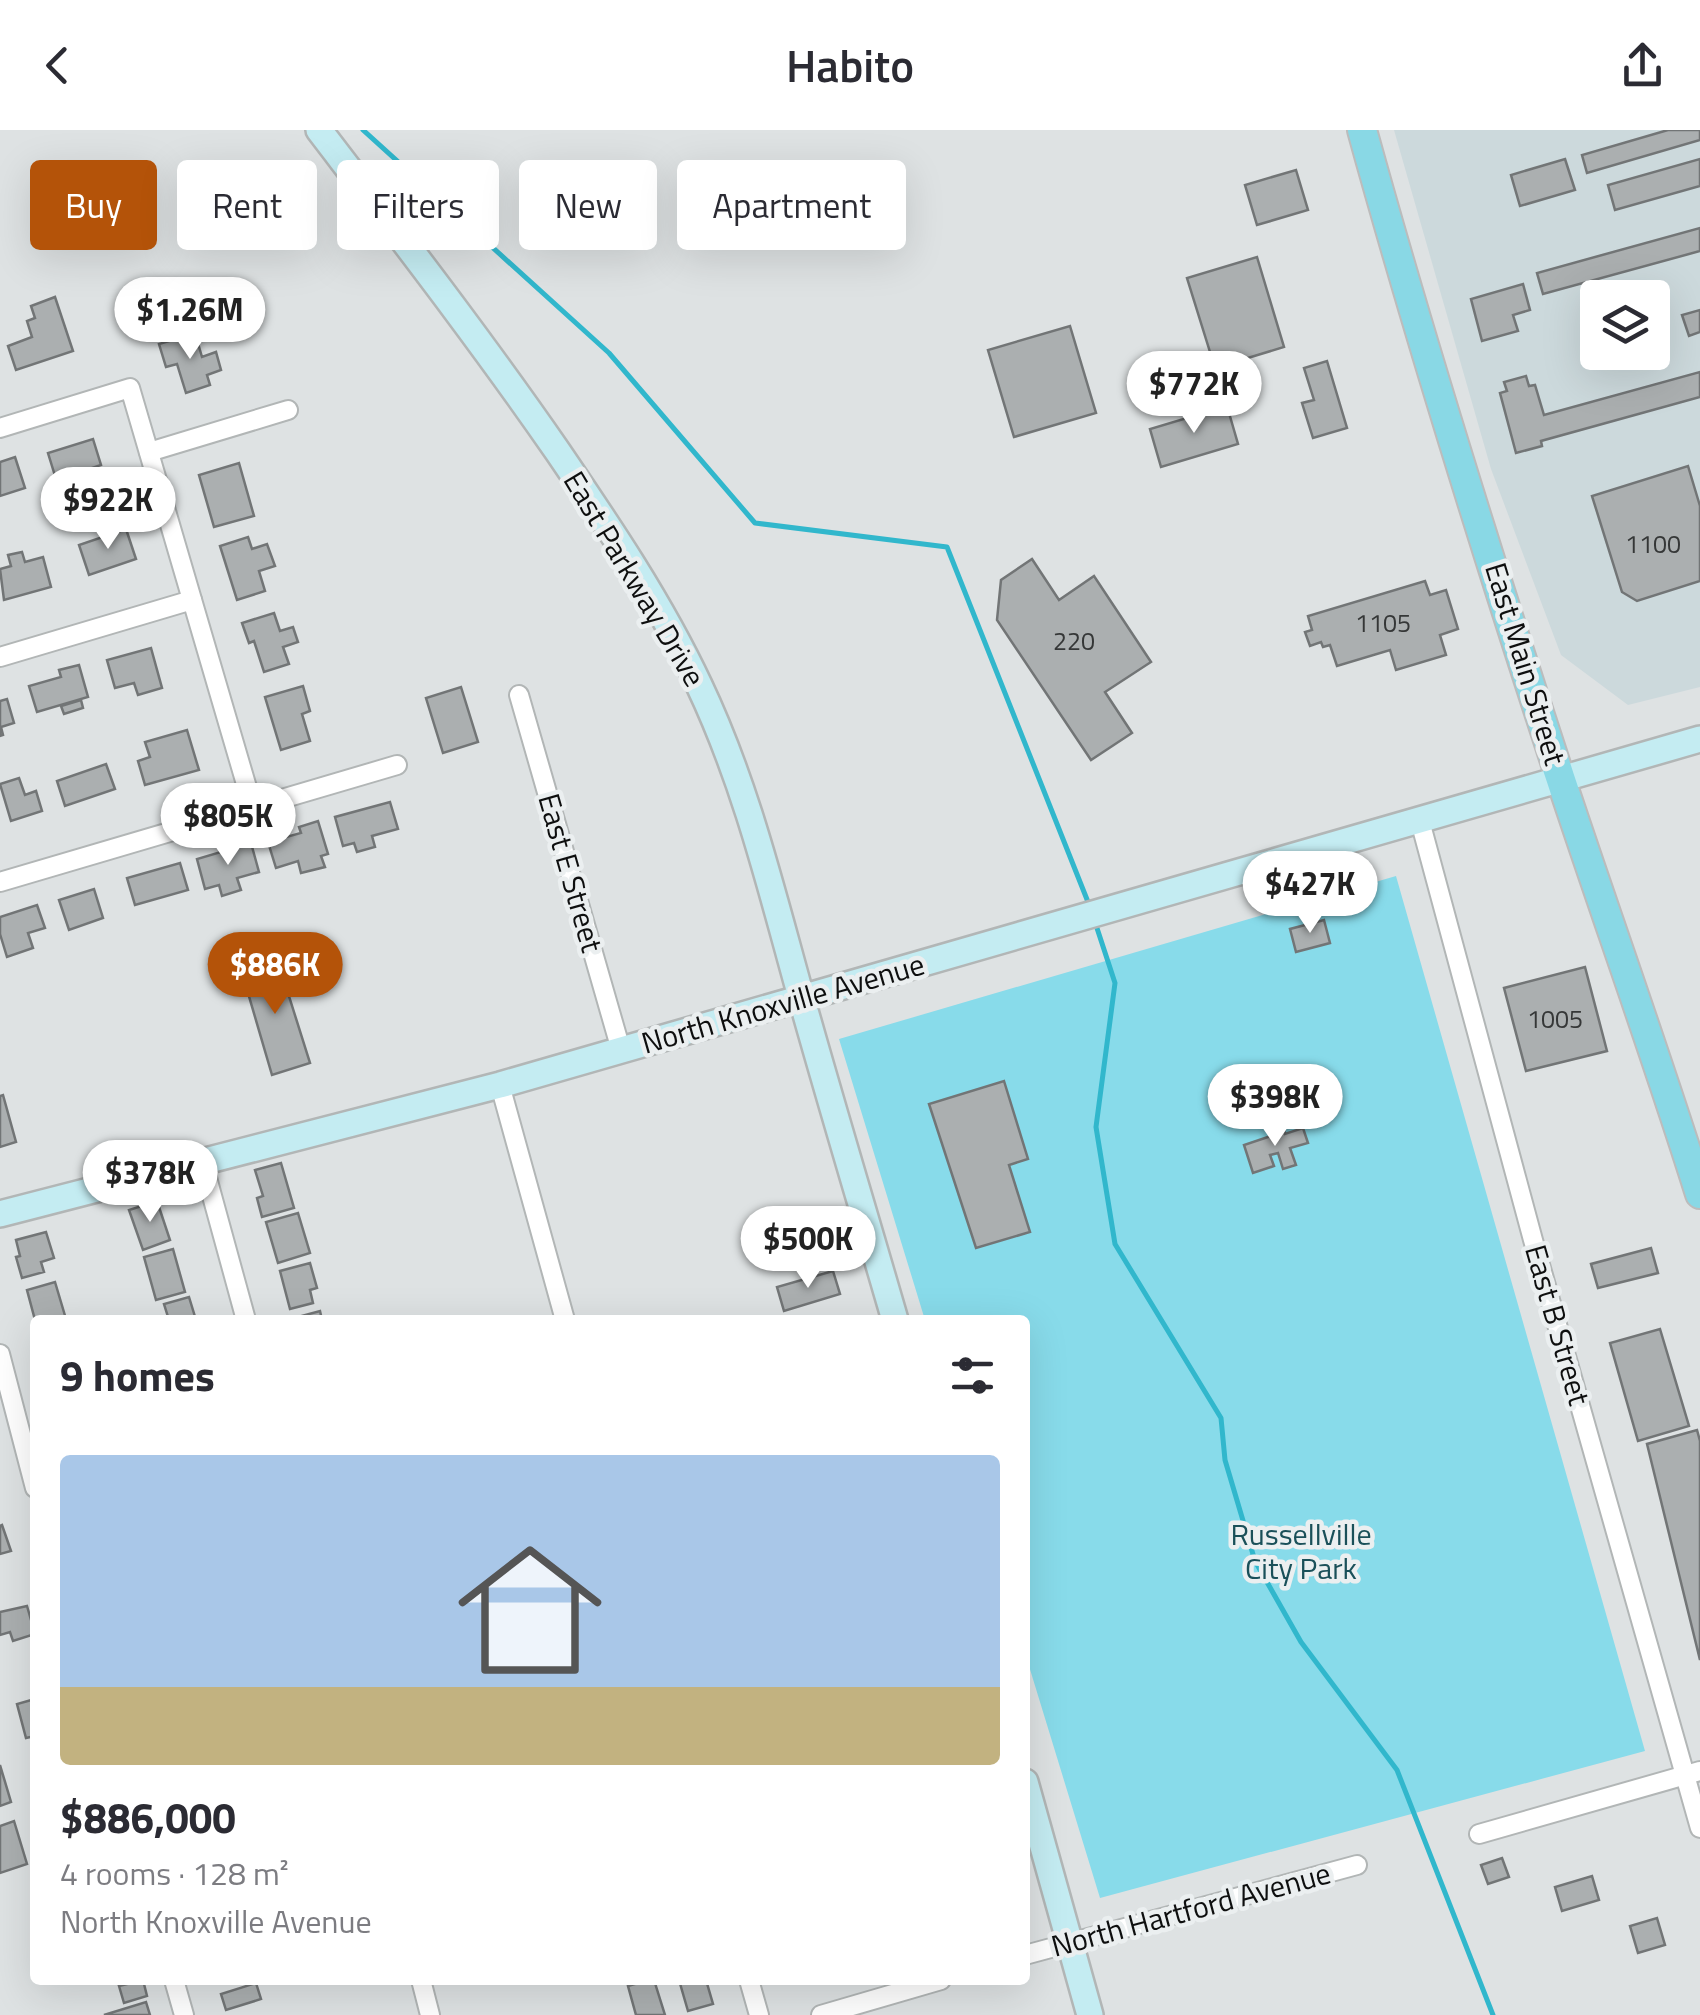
<!DOCTYPE html>
<html lang="en">
<head>
<meta charset="utf-8">
<style>
	body { margin:0; font-family:"Titillium Web",sans-serif; background:#f7f7f7; color:#2b2b33; height:100vh; display:flex; flex-direction:column; font-size:38px; white-space:nowrap }
	* { box-sizing:border-box; margin:0 }
	p { font-size:32px; color:#7c7c81 }
	.icon { flex:none; width:55px; height:55px; fill:none; stroke:currentColor; stroke-width:2; stroke-linecap:round; stroke-linejoin:round }
	.map { position:relative; flex:1; overflow:hidden }
	.drawer { position:absolute; left:30px; top:1185px; width:1000px; height:670px; display:flex; flex-direction:column; background:#fff; border-radius:10px; box-shadow:0 10px 40px #0002 }
	.drawer>* { flex:none }
	.top-card { position:absolute; left:30px; top:30px; width:1000px; height:90px; display:flex; gap:20px }
	.fabs { position:absolute; left:1580px; top:150px; display:grid; gap:20px }
	.fabs a { display:grid; place-items:center; width:90px; height:90px; border-radius:10px; background:#fff; box-shadow:0 10px 40px #0002; font-size:50px }
	.price { position:absolute; translate:-50% -85px; padding:0 22px; border-radius:35px; background:#fff; color:#222; font-size:32px; line-height:65px; filter:drop-shadow(0 2px 5px #0008) }
	.price::after { content:''; position:absolute; left:50%; top:60px; width:30px; height:22px; margin-left:-15px; background:inherit; clip-path:polygon(0 0,100% 0,50% 100%) }
	.price.selected { background:#b45309; color:#fff }
	ul { padding:0; list-style:none }
	li { display:grid; align-content:center; gap:20px; height:530px; padding:0 30px }
	li span { display:grid; place-items:center; height:310px; border-radius:10px; color:#555 }
	li>.icon { margin-inline-start:auto }
	span .icon { width:180px; height:180px; fill:#fffc; stroke-width:1 }
	li b { font-size:42px }
	h2 { display:flex; justify-content:space-between; align-items:center; height:120px; padding:0 30px; font-size:42px }
	.chip { padding:0 35px; border-radius:10px; background:#fff; box-shadow:0 10px 40px #0002; font-size:35px; line-height:90px }
	.chip.selected { background:#b45309; color:#fff }
	header { display:flex; justify-content:space-between; align-items:center; height:130px; padding:0 30px; background:#fff; font-size:45px; font-weight:600 }
	.map>svg:first-child { display:block }
</style>
</head>
<body>
<header><svg class="icon" aria-label="back" viewBox="0 0 24 24"><path d="M15 5l-7 7 7 7"/></svg>Habito<svg class="icon" aria-label="share" viewBox="0 0 24 24"><path d="M12 15V3M7 8l5-5 5 5M5 13v7h14v-7"/></svg></header>
<div class="map">
<svg width="1700" height="1885" viewBox="0 0 1700 1885">
	<rect width="100%" height="100%" fill="#dee2e3"/>
	<path fill="#ccd9dc" fill-rule="evenodd" d="M 1394,0 L 1700,0 L 1700,557 L 1628,575 L 1561,525 L 1491,339 ZM 1598,168 L 1652,168 L 1652,222 L 1598,222 Z"/>
	<path fill="#88dbea" d="M 1396,746 L 1645,1621 L 1100,1768 L 1025,1523 L 1025,1190 L 925,1190 L 839,909 Z"/>
	<g fill="none" stroke-linecap="round" stroke-linejoin="round">
		<g stroke="#31b7cc" stroke-width="5">
			<path d="M 363,0 L 609,223 L 755,393 L 947,417 L 1090,777"/>
			<path d="M 1095,792 L 1115,853 L 1096,997 L 1115,1114 L 1221,1288 L 1225,1330 L 1255,1431 L 1301,1512 L 1397,1640 L 1493,1885"/>
		</g>
	</g>
	<g fill="#abafb0" stroke="#727576" stroke-width="2.5">
		<path d="M 1668,0 L 1700,0 L 1700,10 L 1587,43 L 1582,25 Z"/>
		<path d="M 1565,29 L 1575,60 L 1520,76 L 1511,45 Z"/>
		<path d="M 1700,29 L 1700,56 L 1615,80 L 1608,55 Z"/>
		<path d="M 1296,40 L 1308,80 L 1257,95 L 1245,55 Z"/>
		<path d="M 1700,98 L 1700,121 L 1543,164 L 1537,143 Z"/>
		<path d="M 1257,127 L 1284,217 L 1215,238 L 1187,148 Z"/>
		<path d="M 1523,154 L 1530,180 L 1513,185 L 1518,201 L 1482,211 L 1471,169 Z"/>
		<path d="M 55,167 L 73,221 L 16,240 L 8,216 L 32,207 L 27,191 L 35,188 L 31,176 Z"/>
		<path d="M 1700,180 L 1700,202 L 1689,206 L 1682,185 Z"/>
		<path d="M 1070,196 L 1096,283 L 1014,307 L 988,220 Z"/>
		<path d="M 195,203 L 202,227 L 216,222 L 221,240 L 207,245 L 210,255 L 186,263 L 177,234 L 166,237 L 159,214 Z"/>
		<path d="M 1327,231 L 1347,298 L 1313,308 L 1302,273 L 1314,270 L 1304,238 Z"/>
		<path d="M 1700,242 L 1700,267 L 1541,311 L 1542,316 L 1516,323 L 1500,263 L 1507,261 L 1504,252 L 1526,246 L 1529,256 L 1535,255 L 1544,285 Z"/>
		<path d="M 1227,276 L 1238,314 L 1161,337 L 1150,299 Z"/>
		<path d="M 93,309 L 101,335 L 92,338 L 94,345 L 80,350 L 78,342 L 56,349 L 48,323 Z"/>
		<path d="M 15,327 L 25,358 L 0,366 L 0,332 Z"/>
		<path d="M 239,333 L 254,386 L 214,397 L 199,345 Z"/>
		<path d="M 1688,336 L 1700,376 L 1700,451 L 1637,471 L 1622,462 L 1592,366 Z"/>
		<path d="M 126,399 L 136,429 L 89,445 L 79,415 Z"/>
		<path d="M 248,407 L 252,419 L 267,414 L 275,436 L 259,441 L 265,461 L 237,470 L 220,416 Z"/>
		<path d="M 22,422 L 25,432 L 43,427 L 51,457 L 4,470 L 0,439 L 11,436 L 8,425 Z"/>
		<path d="M 1032,429 L 1059,470 L 1094,446 L 1151,532 L 1105,562 L 1132,603 L 1091,630 L 997,490 L 1001,450 Z"/>
		<path d="M 1425,451 L 1430,465 L 1446,460 L 1458,499 L 1440,505 L 1446,525 L 1396,540 L 1390,520 L 1337,536 L 1330,515 L 1323,517 L 1321,512 L 1310,516 L 1305,502 L 1312,500 L 1308,486 Z"/>
		<path d="M 274,483 L 280,501 L 293,497 L 298,512 L 283,517 L 289,534 L 264,542 L 254,511 L 249,513 L 242,493 Z"/>
		<path d="M 151,518 L 162,558 L 138,565 L 134,553 L 115,558 L 107,530 Z"/>
		<path d="M 79,535 L 88,567 L 37,582 L 29,556 L 61,547 L 59,540 Z"/>
		<path d="M 303,556 L 310,581 L 302,584 L 310,611 L 281,620 L 265,567 Z"/>
		<path d="M 461,557 L 478,612 L 443,623 L 426,568 Z"/>
		<path d="M 7,569 L 14,593 L 1,597 L 3,605 L 0,606 L 0,571 Z"/>
		<path d="M 81,570 L 83,578 L 64,584 L 61,576 Z"/>
		<path d="M 187,600 L 199,640 L 145,655 L 138,631 L 150,627 L 145,612 Z"/>
		<path d="M 106,634 L 115,659 L 65,676 L 57,651 Z"/>
		<path d="M 19,648 L 25,665 L 36,661 L 42,681 L 11,691 L 0,654 Z"/>
		<path d="M 390,672 L 398,699 L 372,706 L 375,717 L 357,722 L 354,713 L 343,716 L 335,687 Z"/>
		<path d="M 318,691 L 328,724 L 321,726 L 325,737 L 301,743 L 298,731 L 276,738 L 268,712 L 301,703 L 299,697 Z"/>
		<path d="M 251,713 L 259,742 L 237,748 L 241,760 L 222,766 L 219,755 L 205,759 L 197,729 Z"/>
		<path d="M 180,733 L 188,760 L 135,775 L 127,748 Z"/>
		<path d="M 94,759 L 103,788 L 69,800 L 59,770 Z"/>
		<path d="M 37,775 L 45,798 L 28,803 L 33,818 L 7,827 L 0,804 L 0,787 Z"/>
		<path d="M 1324,790 L 1330,813 L 1296,822 L 1290,799 Z"/>
		<path d="M 258,807 L 265,832 L 247,837 L 239,812 Z"/>
		<path d="M 277,828 L 310,933 L 272,945 L 241,839 Z"/>
		<path d="M 1585,837 L 1607,921 L 1526,941 L 1504,858 Z"/>
		<path d="M 1004,951 L 1028,1029 L 1009,1035 L 1030,1102 L 976,1118 L 929,974 Z"/>
		<path d="M 3,965 L 16,1012 L 0,1017 L 0,966 Z"/>
		<path d="M 1283,995 L 1285,1004 L 1303,998 L 1308,1013 L 1290,1018 L 1296,1035 L 1283,1039 L 1278,1023 L 1270,1025 L 1274,1036 L 1253,1043 L 1244,1015 L 1274,1005 L 1272,999 Z"/>
		<path d="M 281,1033 L 294,1078 L 262,1087 L 257,1068 L 263,1066 L 255,1040 Z"/>
		<path d="M 157,1071 L 170,1110 L 143,1120 L 129,1080 Z"/>
		<path d="M 298,1083 L 310,1123 L 278,1133 L 266,1092 Z"/>
		<path d="M 46,1102 L 54,1128 L 41,1132 L 44,1142 L 22,1148 L 16,1127 L 20,1126 L 16,1110 Z"/>
		<path d="M 1651,1118 L 1658,1143 L 1598,1158 L 1591,1134 Z"/>
		<path d="M 173,1119 L 185,1162 L 156,1170 L 144,1127 Z"/>
		<path d="M 310,1133 L 317,1158 L 310,1160 L 313,1173 L 290,1179 L 280,1141 Z"/>
		<path d="M 833,1141 L 840,1164 L 784,1181 L 777,1157 Z"/>
		<path d="M 55,1152 L 66,1189 L 35,1190 L 27,1160 Z"/>
		<path d="M 189,1167 L 196,1190 L 169,1190 L 164,1174 Z"/>
		<path d="M 320,1181 L 322,1190 L 295,1190 L 294,1188 Z"/>
		<path d="M 1660,1199 L 1689,1296 L 1638,1311 L 1610,1213 Z"/>
		<path d="M 1697,1300 L 1700,1311 L 1700,1530 L 1647,1314 Z"/>
		<path d="M 2,1395 L 11,1421 L 0,1424 L 0,1396 Z"/>
		<path d="M 27,1476 L 35,1504 L 13,1511 L 10,1502 L 0,1505 L 0,1482 Z"/>
		<path d="M 35,1569 L 35,1606 L 26,1608 L 17,1574 Z"/>
		<path d="M 0,1635 L 11,1672 L 0,1676 Z"/>
		<path d="M 14,1691 L 27,1734 L 0,1743 L 0,1696 Z"/>
		<path d="M 1502,1728 L 1509,1747 L 1488,1754 L 1481,1735 Z"/>
		<path d="M 1592,1746 L 1599,1770 L 1562,1781 L 1555,1757 Z"/>
		<path d="M 1657,1788 L 1665,1815 L 1638,1823 L 1630,1796 Z"/>
		<path d="M 143,1850 L 147,1866 L 124,1873 L 119,1856 Z"/>
		<path d="M 648,1850 L 654,1850 L 665,1885 L 636,1885 L 628,1856 Z"/>
		<path d="M 679,1850 L 706,1850 L 713,1874 L 688,1881 Z"/>
		<path d="M 256,1853 L 261,1869 L 226,1880 L 221,1864 Z"/>
		<path d="M 146,1872 L 150,1885 L 104,1885 Z"/>
	</g>
	<g fill="none" stroke-linecap="round" stroke-linejoin="round">
		<g stroke="#b2b6b6" stroke-width="22">
			<g id="street">
				<path d="M 0,298 L 130,258 L 253,678"/>
				<path d="M 149,322 L 288,280"/>
				<path d="M 0,527 L 192,470"/>
				<path d="M 519,565 L 621,920"/>
				<path d="M 1420,691 L 1533,1110 L 1700,1698"/>
				<path d="M 0,752 L 397,635"/>
				<path d="M 500,955 L 565,1190"/>
				<path d="M 203,1033 L 246,1190"/>
				<path d="M 0,1224 L 35,1358"/>
				<path d="M 1479,1704 L 1700,1641"/>
				<path d="M 1025,1825 L 1357,1735"/>
				<path d="M 174,1850 L 184,1885"/>
				<path d="M 421,1850 L 430,1885"/>
				<path d="M 749,1850 L 759,1885"/>
				<path d="M 821,1885 L 941,1850"/>
			</g>
		</g>
		<g stroke="#b2b6b6" stroke-width="30">
			<g id="secondary">
				<path d="M 319,0 C 400,106 482,212 558,322 C 609,397 660,472 699,555 C 747,656 772,763 802,870 C 832,977 864,1083 895,1190"/>
				<path d="M 0,1084 L 500,955 L 1700,609"/>
				<path d="M 1025,1652 L 1090,1885"/>
			</g>
		</g>
		<g stroke="#bcbcbc" stroke-width="32">
			<path id="primary" d="M 1362,0 C 1422,217 1490,433 1560,647 C 1606,786 1656,924 1700,1064"/>
		</g>
		<use href="#street" stroke="#fff" stroke-width="18"/>
		<use href="#secondary" stroke="#c4ecf2" stroke-width="25"/>
		<use href="#primary" stroke="#89d8e5" stroke-width="28"/>
	</g>
	<g text-anchor="middle" stroke-width="9" stroke-linejoin="round" paint-order="stroke">
		<g font-size="25" fill="#353737">
			<text x="1653" y="423">1100</text>
			<text x="1383" y="502">1105</text>
			<text x="1074" y="520">220</text>
			<text x="1555" y="898">1005</text>
		</g>
		<g font-size="30" fill="#0e0f0f" stroke="#ebeff0">
			<text transform="translate(634 449) rotate(59)" y="10">East Parkway Drive</text>
			<text transform="translate(1525 534) rotate(73)" y="10">East Main Street</text>
			<text transform="translate(570 743) rotate(74)" y="10">East E Street</text>
			<text transform="translate(783 874) rotate(-16)" y="10">North Knoxville Avenue</text>
			<text transform="translate(1557 1195) rotate(74)" y="10">East B Street</text>
			<text transform="translate(1191 1780) rotate(-15)" y="10">North Hartford Avenue</text>
		</g>
		<g font-size="30" fill="#1a5059" stroke="#ebeff0">
			<text x="1301" y="1415">Russellville<tspan x="1301" dy="34">City Park</tspan></text>
		</g>
	</g>
</svg>
<div class="fabs">
<a><svg class="icon" aria-label="layers" viewBox="0 0 24 24"><path d="M12 4l9 5-9 5-9-5zM3 14l9 5 9-5"/></svg></a>
</div>
<b class="price" style="left:190px;top:232px">$1.26M</b>
<b class="price" style="left:1194px;top:306px">$772K</b>
<b class="price" style="left:108px;top:422px">$922K</b>
<b class="price" style="left:228px;top:738px">$805K</b>
<b class="price" style="left:1310px;top:806px">$427K</b>
<b class="price selected" style="left:275px;top:887px">$886K</b>
<b class="price" style="left:1275px;top:1019px">$398K</b>
<b class="price" style="left:150px;top:1095px">$378K</b>
<b class="price" style="left:808px;top:1161px">$500K</b>
<div class="top-card">
<a class="chip selected">Buy</a>
<a class="chip">Rent</a>
<a class="chip">Filters</a>
<a class="chip">New</a>
<a class="chip">Apartment</a>
</div>
<section class="drawer">
<h2>9 homes<svg class="icon" aria-label="filters" viewBox="0 0 24 24"><path d="M4 7h16M4 17h16"/><circle cx="9" cy="7" r="2"/><circle cx="15" cy="17" r="2"/></svg></h2>
<ul>
<li><span style="background:linear-gradient(#a9c7e8 75%,#c2b280 0)"><svg class="icon" aria-label="home" viewBox="0 0 24 24"><path d="M3 11l9-7 9 7M6 9v11h12V9"/></svg></span><div><b>$886,000</b><p>4 rooms · 128 m²</p><p>North Knoxville Avenue</p></div></li>
</ul>
</section>
</div>
</body>
</html>
